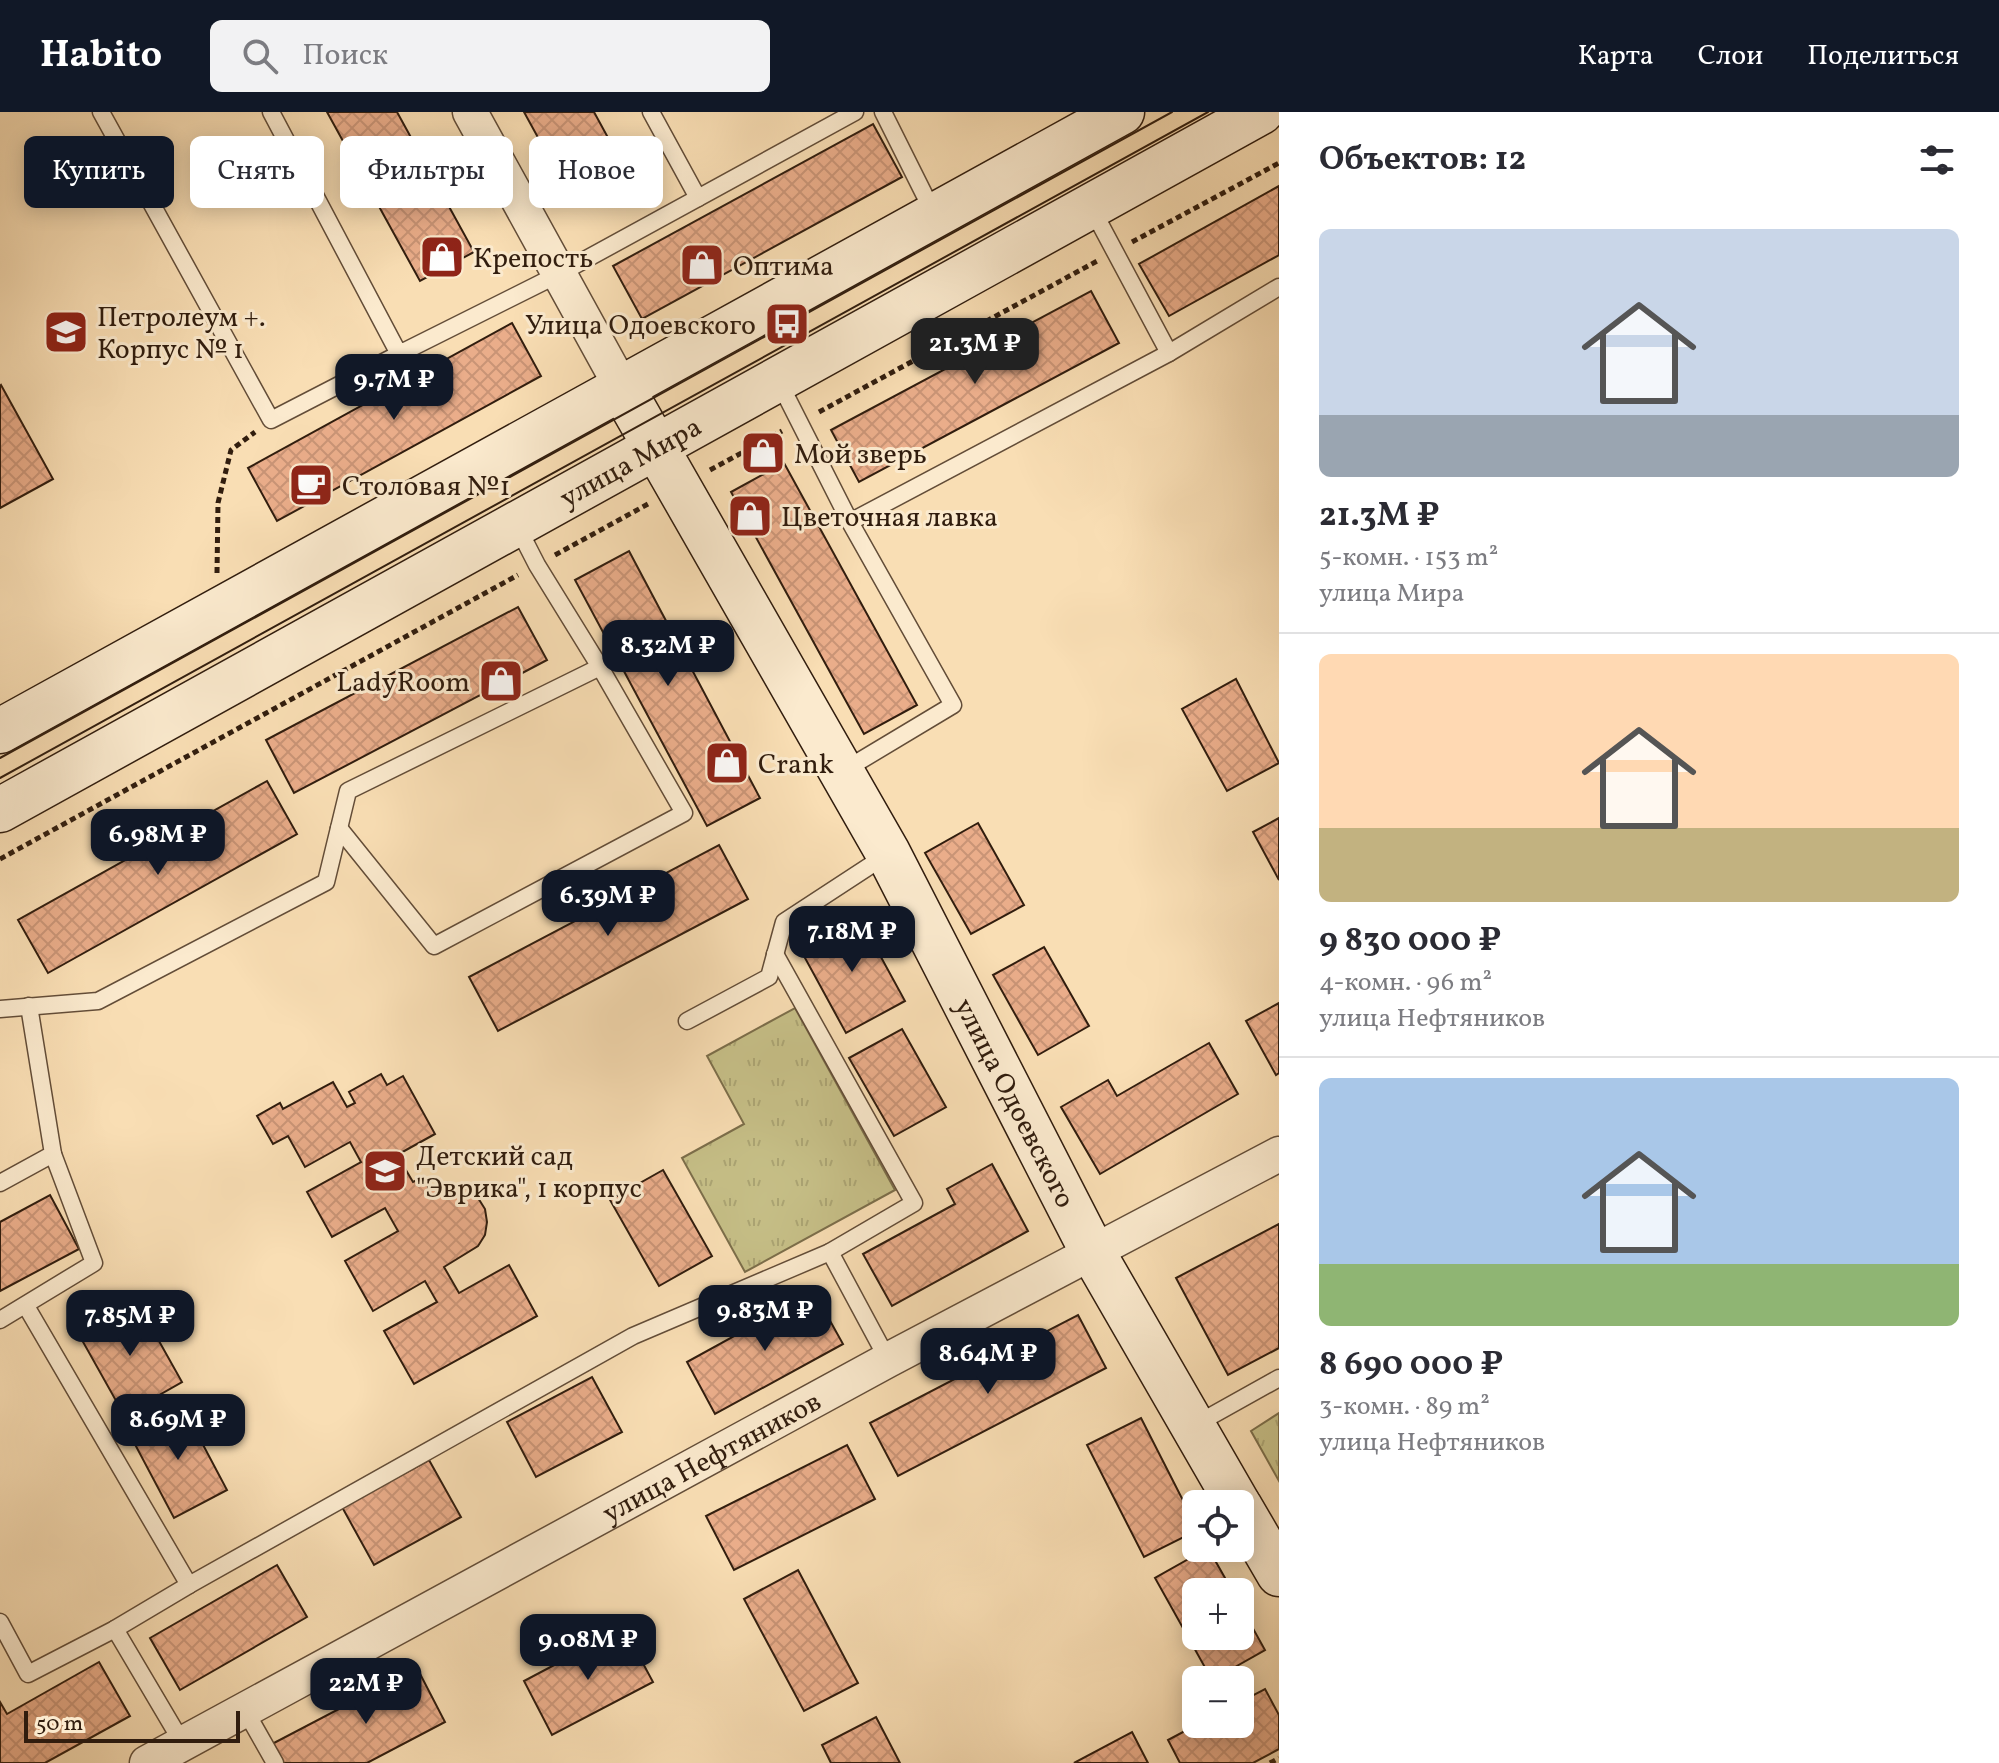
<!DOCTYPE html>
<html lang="ru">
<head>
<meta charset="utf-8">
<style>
	body { margin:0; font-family:Vollkorn,serif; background:#f2f2f3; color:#2b2b33; height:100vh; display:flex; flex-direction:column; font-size:30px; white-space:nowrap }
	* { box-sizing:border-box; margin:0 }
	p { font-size:26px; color:#7c7c81 }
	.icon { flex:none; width:44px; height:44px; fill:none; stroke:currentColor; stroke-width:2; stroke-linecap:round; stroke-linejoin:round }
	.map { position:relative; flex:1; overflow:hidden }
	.side { display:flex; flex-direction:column; background:#fff; width:720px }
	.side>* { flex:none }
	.hud { position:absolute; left:24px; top:24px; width:760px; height:72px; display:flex; gap:16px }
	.buttons { position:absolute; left:1182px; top:1378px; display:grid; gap:16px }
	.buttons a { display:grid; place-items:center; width:72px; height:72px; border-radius:12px; background:#fff; box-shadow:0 4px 20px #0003; font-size:40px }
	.scale { position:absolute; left:24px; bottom:20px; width:216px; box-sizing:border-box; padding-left:8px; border:4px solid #311d0e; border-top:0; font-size:22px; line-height:28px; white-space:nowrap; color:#311d0e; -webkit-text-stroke:6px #fbeace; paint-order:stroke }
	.price { position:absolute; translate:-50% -68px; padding:0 18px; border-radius:16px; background:#111827; color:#fff; font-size:26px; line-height:52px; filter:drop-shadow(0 2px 4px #0008) }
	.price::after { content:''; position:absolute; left:50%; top:48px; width:24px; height:18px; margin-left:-12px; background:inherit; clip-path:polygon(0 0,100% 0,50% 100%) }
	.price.on { background:#222; color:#fff }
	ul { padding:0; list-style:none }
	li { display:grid; align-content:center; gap:16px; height:424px; padding:0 40px }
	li+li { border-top:2px solid #e1e1e2 }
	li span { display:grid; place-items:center; height:248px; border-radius:12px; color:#555 }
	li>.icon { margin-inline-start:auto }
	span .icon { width:144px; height:144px; fill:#fffc; stroke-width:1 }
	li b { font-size:34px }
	h2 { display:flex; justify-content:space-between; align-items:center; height:96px; padding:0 40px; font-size:34px }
	.chip { padding:0 28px; border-radius:12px; background:#fff; box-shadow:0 4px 20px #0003; font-size:28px; line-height:72px }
	.chip.on { background:#111827; color:#fff }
	header { display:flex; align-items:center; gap:48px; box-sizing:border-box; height:112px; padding:0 40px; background:#111827; color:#fff }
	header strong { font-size:38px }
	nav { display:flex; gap:44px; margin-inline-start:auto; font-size:28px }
	.search { width:560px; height:72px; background:#f2f2f3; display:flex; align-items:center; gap:20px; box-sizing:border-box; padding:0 28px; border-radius:12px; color:#7c7c81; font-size:30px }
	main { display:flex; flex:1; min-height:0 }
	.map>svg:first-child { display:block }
</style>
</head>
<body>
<header>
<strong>Habito</strong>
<div class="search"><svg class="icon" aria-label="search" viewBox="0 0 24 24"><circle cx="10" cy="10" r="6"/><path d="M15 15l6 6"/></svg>Поиск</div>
<nav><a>Карта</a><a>Слои</a><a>Поделиться</a></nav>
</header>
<main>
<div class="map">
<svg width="1279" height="1651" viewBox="0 0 1279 1651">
	<defs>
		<pattern id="grass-tufts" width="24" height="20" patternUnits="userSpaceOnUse" patternTransform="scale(2)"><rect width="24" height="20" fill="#c6bf87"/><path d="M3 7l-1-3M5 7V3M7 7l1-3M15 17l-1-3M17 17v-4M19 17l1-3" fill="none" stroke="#aba473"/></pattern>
		<pattern id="building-cross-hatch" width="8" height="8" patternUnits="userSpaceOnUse" patternTransform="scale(2)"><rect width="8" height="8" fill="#eaad8a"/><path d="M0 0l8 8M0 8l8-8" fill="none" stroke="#c99476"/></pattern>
	</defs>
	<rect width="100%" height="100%" fill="#f9deb4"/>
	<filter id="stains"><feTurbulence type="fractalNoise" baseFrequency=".0025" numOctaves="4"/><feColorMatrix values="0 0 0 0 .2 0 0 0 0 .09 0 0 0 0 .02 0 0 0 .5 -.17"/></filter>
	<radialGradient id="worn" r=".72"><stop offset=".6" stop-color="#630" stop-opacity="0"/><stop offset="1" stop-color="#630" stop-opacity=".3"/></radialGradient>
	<g fill="url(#grass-tufts)" stroke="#7c6e4a" stroke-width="2">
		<path d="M 795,896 L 895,1078 L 745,1160 L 682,1046 L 744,1012 L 707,944 Z"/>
		<path d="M 1279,1301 L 1279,1369 L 1251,1319 Z"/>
	</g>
	<g fill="url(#building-cross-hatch)" stroke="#311d0e" stroke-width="2">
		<path d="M 327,0 L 397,0 L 474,140 L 420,169 Z"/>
		<path d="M 524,0 L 594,0 L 612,33 L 558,62 Z"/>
		<path d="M 873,12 L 902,65 L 642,207 L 613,154 Z"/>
		<path d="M 1279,74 L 1279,143 L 1169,204 L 1139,152 Z"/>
		<path d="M 1091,179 L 1119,231 L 859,370 L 831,318 Z"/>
		<path d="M 512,211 L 541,264 L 277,409 L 248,356 Z"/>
		<path d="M 1,273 L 53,367 L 0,396 L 0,274 Z"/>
		<path d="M 784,351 L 917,593 L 864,622 L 731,380 Z"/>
		<path d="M 629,439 L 760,686 L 707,714 L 575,468 Z"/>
		<path d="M 518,495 L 547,548 L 294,681 L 266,628 Z"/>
		<path d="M 1236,567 L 1279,651 L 1227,679 L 1182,597 Z"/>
		<path d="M 267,669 L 297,722 L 48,861 L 18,808 Z"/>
		<path d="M 1279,706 L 1279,768 L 1253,720 Z"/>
		<path d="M 978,711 L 1024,793 L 971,822 L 925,741 Z"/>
		<path d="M 719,733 L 748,787 L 498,919 L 469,865 Z"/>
		<path d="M 858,803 L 905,889 L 846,921 L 799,835 Z"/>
		<path d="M 1044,835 L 1089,914 L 1038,943 L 993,863 Z"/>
		<path d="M 1279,891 L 1279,961 L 1276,963 L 1246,909 Z"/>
		<path d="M 902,917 L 946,995 L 894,1024 L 849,946 Z"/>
		<path d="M 1209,931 L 1238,982 L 1100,1062 L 1061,995 L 1108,968 L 1117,984 Z"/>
		<path d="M 381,962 L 387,973 L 403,964 L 435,1022 L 397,1043 L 413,1070 L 423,1065 L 430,1078 L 444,1073 L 456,1073 L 469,1078 L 478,1086 L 485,1097 L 487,1110 L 485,1123 L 478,1134 L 444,1155 L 459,1181 L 509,1153 L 537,1204 L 414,1272 L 384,1219 L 437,1190 L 425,1169 L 373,1199 L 345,1149 L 398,1119 L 385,1096 L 332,1125 L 307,1080 L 361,1050 L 350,1030 L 305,1055 L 288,1024 L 273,1032 L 257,1004 L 280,991 L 283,997 L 333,970 L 347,995 L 355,991 L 349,980 Z"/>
		<path d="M 992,1052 L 1028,1119 L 892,1194 L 863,1142 L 955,1092 L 947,1077 Z"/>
		<path d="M 663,1058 L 712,1144 L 659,1174 L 610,1088 Z"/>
		<path d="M 50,1083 L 79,1137 L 0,1179 L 0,1110 Z"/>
		<path d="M 1279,1112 L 1279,1236 L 1228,1263 L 1176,1166 Z"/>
		<path d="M 814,1180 L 843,1232 L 715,1302 L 687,1250 Z"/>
		<path d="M 136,1188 L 182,1270 L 124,1303 L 78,1221 Z"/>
		<path d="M 1078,1203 L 1106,1256 L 898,1364 L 870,1311 Z"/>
		<path d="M 592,1265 L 622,1320 L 536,1365 L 507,1310 Z"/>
		<path d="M 183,1295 L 227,1378 L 174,1406 L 130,1323 Z"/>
		<path d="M 1141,1306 L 1196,1414 L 1196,1419 L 1144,1445 L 1087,1333 Z"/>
		<path d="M 847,1333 L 875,1387 L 734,1458 L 706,1404 Z"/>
		<path d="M 429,1348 L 461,1405 L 374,1453 L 342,1395 Z"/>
		<path d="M 1208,1436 L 1233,1480 L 1196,1480 L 1196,1524 L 1240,1524 L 1240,1493 L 1265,1538 L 1212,1568 L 1155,1466 Z"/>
		<path d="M 277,1453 L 307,1505 L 180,1578 L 150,1526 Z"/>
		<path d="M 798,1458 L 858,1571 L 804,1599 L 744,1487 Z"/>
		<path d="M 624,1516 L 653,1570 L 552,1623 L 524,1569 Z"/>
		<path d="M 99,1550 L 130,1604 L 45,1651 L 0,1651 L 0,1590 L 7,1602 Z"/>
		<path d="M 417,1556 L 445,1610 L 367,1651 L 282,1651 L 272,1632 Z"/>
		<path d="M 1265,1577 L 1279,1603 L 1279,1637 L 1253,1651 L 1180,1651 L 1168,1628 L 1198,1612 L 1240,1612 L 1240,1590 Z"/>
		<path d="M 876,1605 L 900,1651 L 831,1651 L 822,1633 Z"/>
		<path d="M 1132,1620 L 1148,1651 L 1074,1651 Z"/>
	</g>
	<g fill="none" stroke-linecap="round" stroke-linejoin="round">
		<g stroke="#634d38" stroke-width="19">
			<g id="lane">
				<path d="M 101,0 L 271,308 L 399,242"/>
				<path d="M 271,0 L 399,242 L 559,162 L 855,0"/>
				<path d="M 651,0 L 698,86"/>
				<path d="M 883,0 L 934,102"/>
				<path d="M 1169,241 L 1279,175"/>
				<path d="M 778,268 L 850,410 L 1169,241 L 1091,95"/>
				<path d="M 843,659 L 953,593 L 850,410"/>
				<path d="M 339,716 L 434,834 L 684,701 L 600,555"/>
				<path d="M 775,842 L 914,1091 L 830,1140"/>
				<path d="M 0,897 L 98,889 L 326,770 L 348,679 L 600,555 L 537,453 L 516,412"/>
				<path d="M 687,909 L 769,865 L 784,810 L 888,742"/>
				<path d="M 0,1071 L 53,1042 L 29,894"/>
				<path d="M 26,1194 L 189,1473 L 115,1517 L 183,1632"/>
				<path d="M 0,1208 L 94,1151 L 53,1042"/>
				<path d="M 1193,1314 L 1279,1266"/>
				<path d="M 189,1473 L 633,1224 L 830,1140 L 888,1248"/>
				<path d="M 0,1510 L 28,1562 L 115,1517"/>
				<path d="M 245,1598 L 275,1651"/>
			</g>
		</g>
		<g stroke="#634d38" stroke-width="37">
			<g id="street">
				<path d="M 470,0 L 622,276"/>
				<path id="s1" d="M 147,1651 L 888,1248 L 1279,1042"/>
			</g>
		</g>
		<g stroke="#311d0e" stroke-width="47">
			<g id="secondary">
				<path id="s2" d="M 622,276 L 888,741 L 1092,1139 L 1238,1392"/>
				<path d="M 0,619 L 1122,0"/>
				<path id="s3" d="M 0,698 L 1261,0"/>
				<path d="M 1240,1395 L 1279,1462"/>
			</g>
		</g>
		<g stroke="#311d0e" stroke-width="5" stroke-dasharray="6 4" stroke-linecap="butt">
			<path d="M 1132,130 L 1279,51"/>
			<path d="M 819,300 L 1099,148"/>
			<path d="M 710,358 L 782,319"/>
			<path d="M 555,443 L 648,392"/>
			<path d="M 217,461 L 218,391 L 231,338 L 255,320"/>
			<path d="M 0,747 L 518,463"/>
			<path d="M 1270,1651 L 1279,1646"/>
		</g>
		<use href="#lane" stroke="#fbeace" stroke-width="16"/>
		<use href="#street" stroke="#fbeace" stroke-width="34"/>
		<use href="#secondary" stroke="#fbeace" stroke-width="44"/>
		<g stroke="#311d0e" stroke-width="2">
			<path d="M 0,646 L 1172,0"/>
			<path d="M 0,666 L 1208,0"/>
		</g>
	</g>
	<defs>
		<g id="shop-square" transform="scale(2.3)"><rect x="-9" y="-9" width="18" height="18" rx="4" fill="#8f2418" stroke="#fbeace"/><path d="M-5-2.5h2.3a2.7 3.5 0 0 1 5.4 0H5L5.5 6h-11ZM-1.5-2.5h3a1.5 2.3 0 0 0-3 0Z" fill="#fff"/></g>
		<g id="bus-square" transform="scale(2.3)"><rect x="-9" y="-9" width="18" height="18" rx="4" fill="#8f2418" stroke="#fbeace"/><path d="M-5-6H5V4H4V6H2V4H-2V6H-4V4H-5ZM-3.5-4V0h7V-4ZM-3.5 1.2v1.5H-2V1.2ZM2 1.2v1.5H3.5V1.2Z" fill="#fff"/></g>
		<g id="school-square" transform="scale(2.3)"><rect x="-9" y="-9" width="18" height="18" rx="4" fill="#8f2418" stroke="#fbeace"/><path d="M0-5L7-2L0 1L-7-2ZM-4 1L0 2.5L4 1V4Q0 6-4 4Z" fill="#fff"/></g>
		<g id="cafe-square" transform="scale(2.3)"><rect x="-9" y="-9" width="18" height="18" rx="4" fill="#8f2418" stroke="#fbeace"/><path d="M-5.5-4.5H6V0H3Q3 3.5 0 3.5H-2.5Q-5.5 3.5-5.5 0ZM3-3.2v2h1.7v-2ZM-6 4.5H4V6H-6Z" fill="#fff"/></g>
	</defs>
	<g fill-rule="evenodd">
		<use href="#shop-square" x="442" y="145"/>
		<use href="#shop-square" x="702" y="153"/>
		<use href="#bus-square" x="787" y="212"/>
		<use href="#school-square" x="66" y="220"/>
		<use href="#shop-square" x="763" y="341"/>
		<use href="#cafe-square" x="311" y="373"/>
		<use href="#shop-square" x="750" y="404"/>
		<use href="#shop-square" x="501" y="569"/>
		<use href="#shop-square" x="727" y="651"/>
		<use href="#school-square" x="385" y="1059"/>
	</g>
	<g text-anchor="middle" stroke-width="6" stroke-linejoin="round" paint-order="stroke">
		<g font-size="28" fill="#311d0e" stroke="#fbeace" text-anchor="start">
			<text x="473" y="155">Крепость</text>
			<text x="733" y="163">Оптима</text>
			<text x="97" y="214">Петролеум +.<tspan x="97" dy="32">Корпус № 1</tspan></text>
			<text x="756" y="222" text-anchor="end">Улица Одоевского</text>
			<text x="794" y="351">Мой зверь</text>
			<text x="342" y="383">Столовая №1</text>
			<text x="781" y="414">Цветочная лавка</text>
			<text x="470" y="579" text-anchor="end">LadyRoom</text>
			<text x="758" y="661">Crank</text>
			<text x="416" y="1053">Детский сад<tspan x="416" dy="32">"Эврика", 1 корпус</tspan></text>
		</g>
		<g font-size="28" fill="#311d0e" stroke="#fbeace">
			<text dy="10" stroke="none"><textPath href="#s3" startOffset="720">улица Мира</textPath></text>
			<text dy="10" stroke="none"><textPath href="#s2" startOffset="816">улица Одоевского</textPath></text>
			<text dy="10" stroke="none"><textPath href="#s1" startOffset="642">улица Нефтяников</textPath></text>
		</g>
	</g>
	<rect width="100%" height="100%" filter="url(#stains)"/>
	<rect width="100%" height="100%" fill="url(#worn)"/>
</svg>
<div class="buttons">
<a><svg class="icon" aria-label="locate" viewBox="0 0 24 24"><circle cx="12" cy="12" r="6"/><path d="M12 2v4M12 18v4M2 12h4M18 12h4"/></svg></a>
<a>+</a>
<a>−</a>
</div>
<div class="scale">50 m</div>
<b class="price on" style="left:975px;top:274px">21.3M ₽</b>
<b class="price" style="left:394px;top:310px">9.7M ₽</b>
<b class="price" style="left:668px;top:576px">8.32M ₽</b>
<b class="price" style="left:158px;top:765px">6.98M ₽</b>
<b class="price" style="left:608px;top:826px">6.39M ₽</b>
<b class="price" style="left:852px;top:862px">7.18M ₽</b>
<b class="price" style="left:765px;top:1241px">9.83M ₽</b>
<b class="price" style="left:130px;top:1246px">7.85M ₽</b>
<b class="price" style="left:988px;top:1284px">8.64M ₽</b>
<b class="price" style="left:178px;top:1350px">8.69M ₽</b>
<b class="price" style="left:588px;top:1570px">9.08M ₽</b>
<b class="price" style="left:366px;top:1614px">22M ₽</b>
<div class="hud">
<a class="chip on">Купить</a>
<a class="chip">Снять</a>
<a class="chip">Фильтры</a>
<a class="chip">Новое</a>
</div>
</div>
<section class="side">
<h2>Объектов: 12<svg class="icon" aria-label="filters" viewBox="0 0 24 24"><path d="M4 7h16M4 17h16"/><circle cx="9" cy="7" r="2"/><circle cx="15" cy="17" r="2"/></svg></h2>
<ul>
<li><span style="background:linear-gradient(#c9d6e8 75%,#9aa5b1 0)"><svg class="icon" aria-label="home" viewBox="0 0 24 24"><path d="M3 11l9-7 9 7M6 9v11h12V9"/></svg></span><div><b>21.3M ₽</b><p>5-комн. · 153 m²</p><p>улица Мира</p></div></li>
<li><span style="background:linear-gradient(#ffd9b3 70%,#c2b280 0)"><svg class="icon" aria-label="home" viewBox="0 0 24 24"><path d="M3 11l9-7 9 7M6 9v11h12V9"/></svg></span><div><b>9 830 000 ₽</b><p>4-комн. · 96 m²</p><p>улица Нефтяников</p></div></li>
<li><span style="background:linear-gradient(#a9c7e8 75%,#8fb573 0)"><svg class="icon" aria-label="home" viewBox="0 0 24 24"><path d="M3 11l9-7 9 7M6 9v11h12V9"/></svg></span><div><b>8 690 000 ₽</b><p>3-комн. · 89 m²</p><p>улица Нефтяников</p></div></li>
</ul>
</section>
</main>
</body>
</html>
